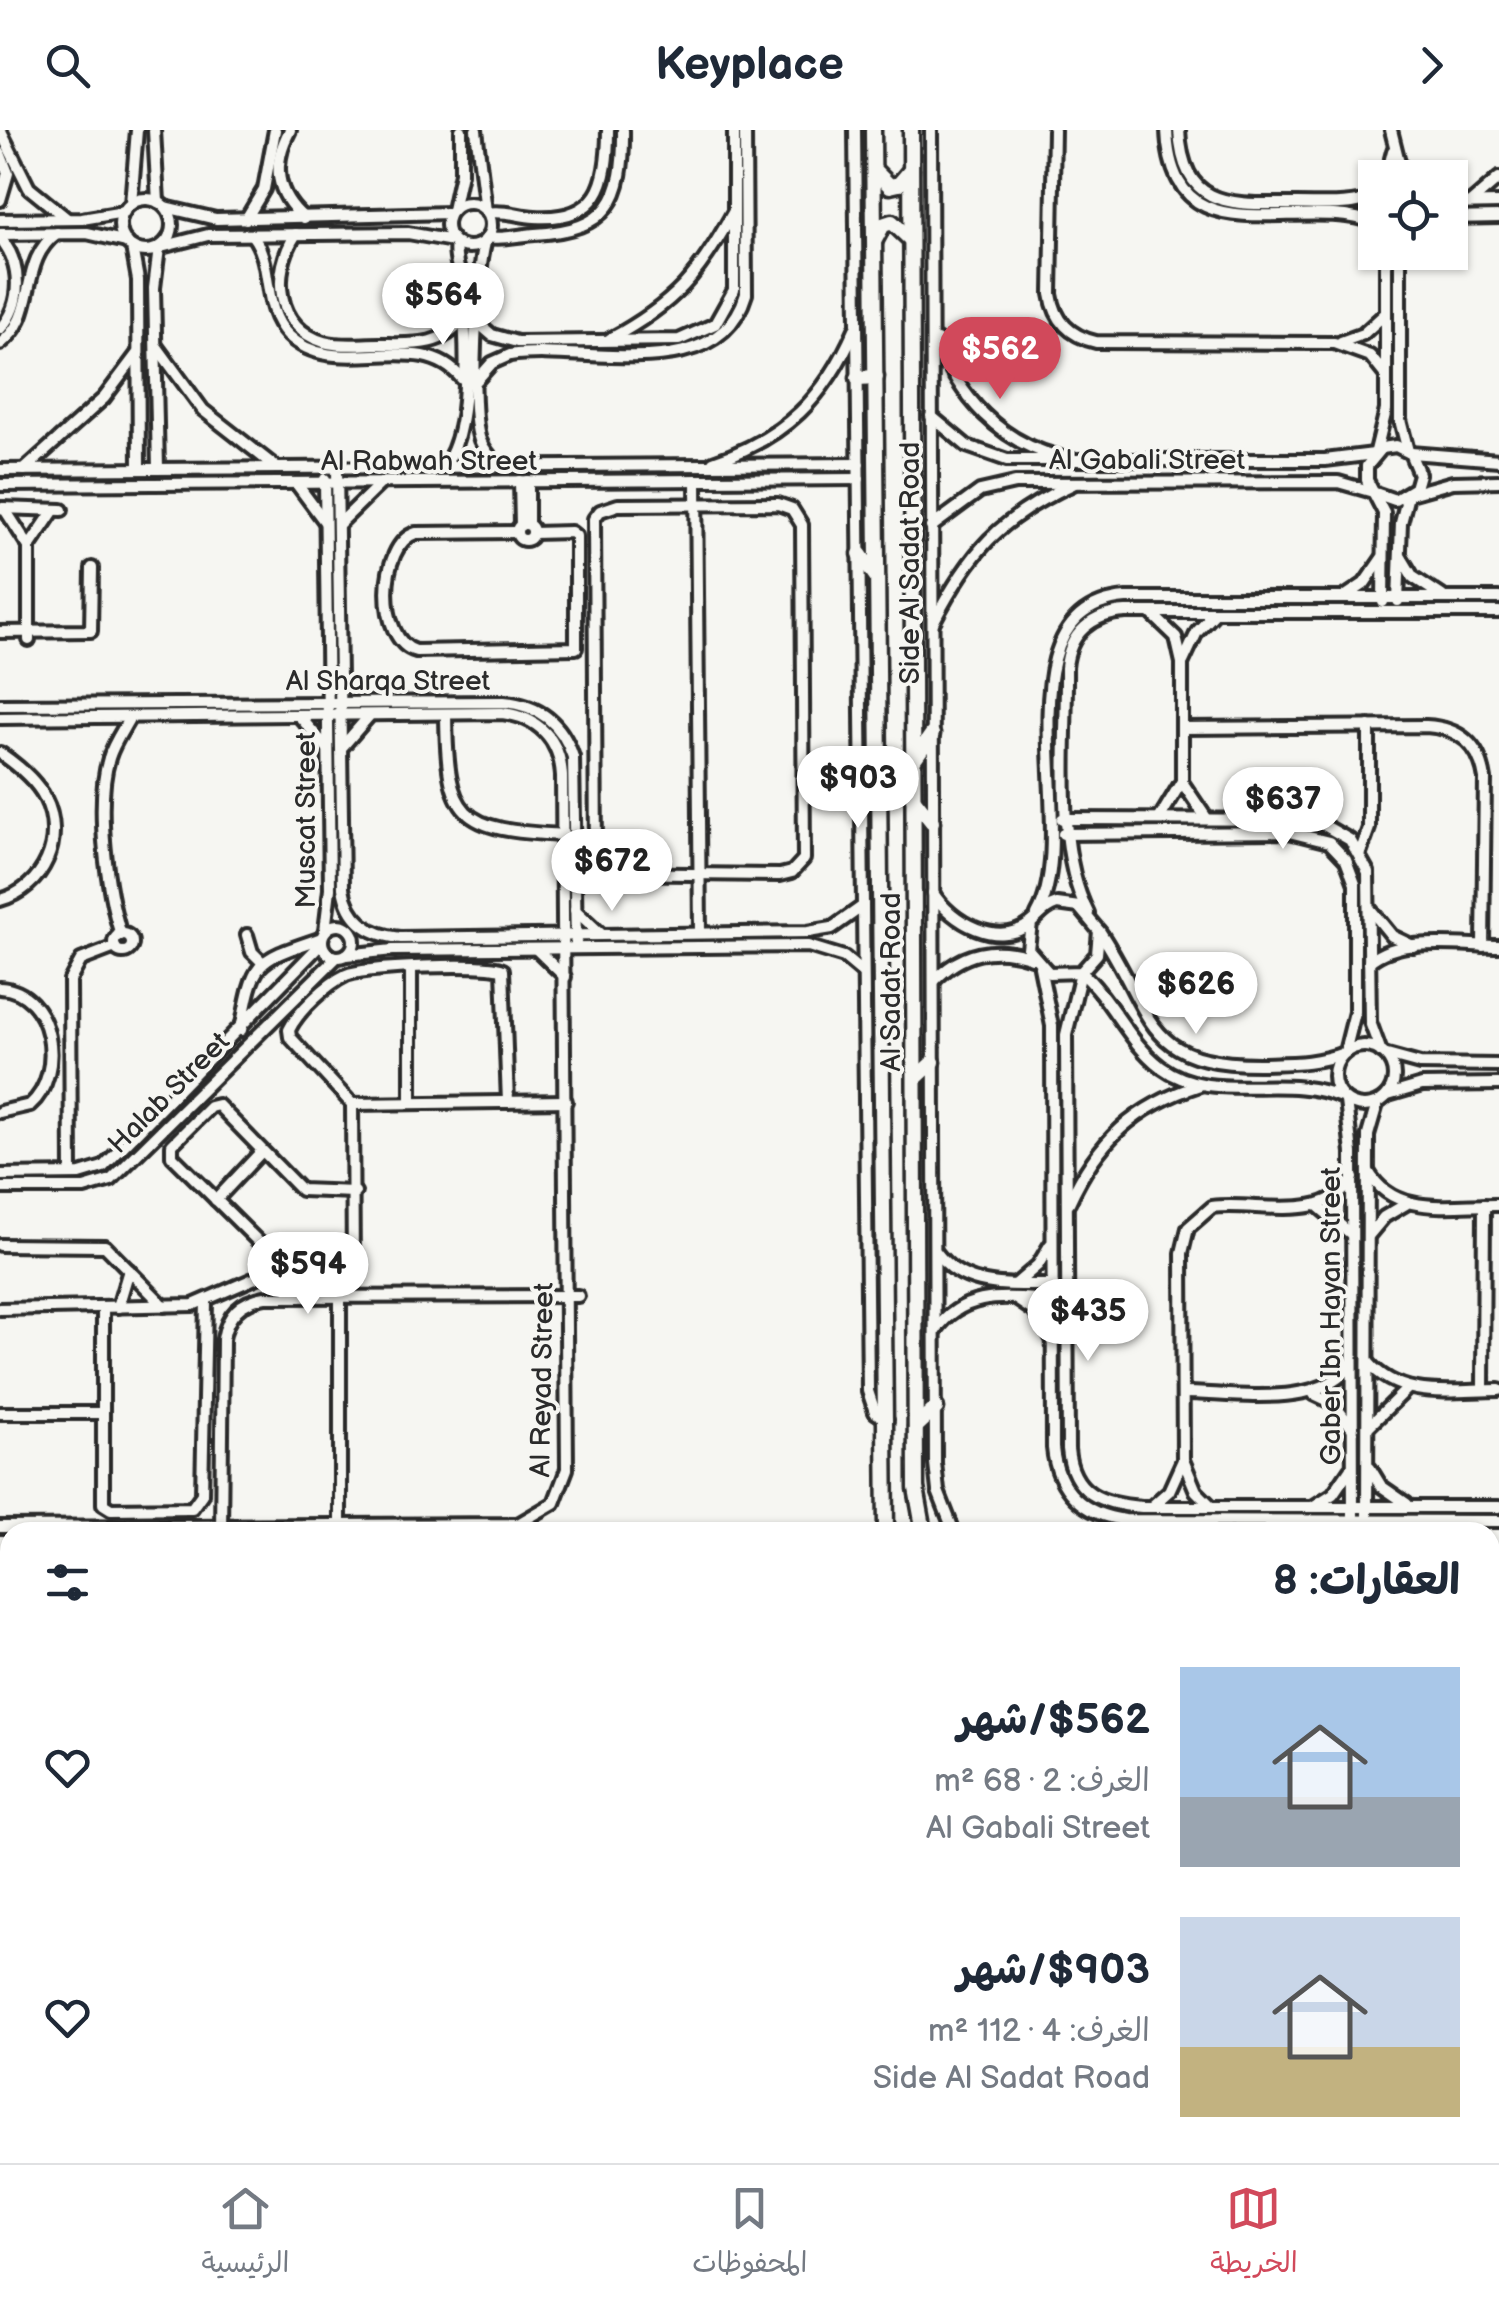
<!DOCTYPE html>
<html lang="ar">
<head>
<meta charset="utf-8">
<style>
	body { margin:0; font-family:"Balsamiq Sans","Playpen Sans Arabic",sans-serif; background:#f6f6f7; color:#1f2937; direction:rtl; height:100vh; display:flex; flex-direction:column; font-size:38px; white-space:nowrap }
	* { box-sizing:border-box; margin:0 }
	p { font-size:32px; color:#747a83 }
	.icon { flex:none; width:55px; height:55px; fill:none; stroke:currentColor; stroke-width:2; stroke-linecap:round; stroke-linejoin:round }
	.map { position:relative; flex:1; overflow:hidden; direction:ltr }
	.panel { position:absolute; left:0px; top:1392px; width:1500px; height:642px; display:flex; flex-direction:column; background:#fff; border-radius:30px 30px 0 0; box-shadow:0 2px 8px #0004; direction:rtl }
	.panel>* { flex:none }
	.fabs { position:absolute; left:1358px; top:30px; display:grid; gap:20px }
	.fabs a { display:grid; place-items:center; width:110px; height:110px; border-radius:0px; background:#fff; box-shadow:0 2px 8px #0004; font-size:50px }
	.price { position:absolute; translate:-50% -85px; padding:0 22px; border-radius:35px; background:#fff; color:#222; font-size:32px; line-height:65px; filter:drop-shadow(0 2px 5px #0008) }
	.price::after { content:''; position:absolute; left:50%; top:60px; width:30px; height:22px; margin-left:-15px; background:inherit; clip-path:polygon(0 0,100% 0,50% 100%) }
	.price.active { background:#d1495b; color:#fff }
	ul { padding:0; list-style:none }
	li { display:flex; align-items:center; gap:30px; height:250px; padding:0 40px }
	li span { display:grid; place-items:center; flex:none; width:280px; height:200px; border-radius:0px; color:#555 }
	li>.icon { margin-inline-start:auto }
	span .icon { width:120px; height:120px; fill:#fffc; stroke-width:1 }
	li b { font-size:42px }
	h2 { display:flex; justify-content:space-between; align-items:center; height:120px; padding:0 40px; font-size:42px }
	header { display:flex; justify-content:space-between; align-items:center; height:130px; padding:0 40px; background:#fff; font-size:45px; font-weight:600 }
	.tabs { display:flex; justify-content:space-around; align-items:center; height:140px; border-top:2px solid #e0e1e3; background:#fff; font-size:28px; color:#747a83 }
	.tabs a { display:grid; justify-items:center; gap:5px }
	.tabs .active { color:#d1495b }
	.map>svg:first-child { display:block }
</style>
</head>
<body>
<header><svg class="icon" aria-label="forward" viewBox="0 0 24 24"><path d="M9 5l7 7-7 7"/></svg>Keyplace<svg class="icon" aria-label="search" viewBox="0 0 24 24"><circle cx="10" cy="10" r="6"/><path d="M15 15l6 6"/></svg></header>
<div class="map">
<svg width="1499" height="2033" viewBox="0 0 1499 2033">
	<rect width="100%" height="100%" fill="#f6f6f2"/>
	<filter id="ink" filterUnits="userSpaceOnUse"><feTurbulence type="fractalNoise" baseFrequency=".01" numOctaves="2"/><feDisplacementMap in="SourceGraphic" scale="20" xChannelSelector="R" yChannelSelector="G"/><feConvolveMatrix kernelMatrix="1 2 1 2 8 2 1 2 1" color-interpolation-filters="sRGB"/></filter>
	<g filter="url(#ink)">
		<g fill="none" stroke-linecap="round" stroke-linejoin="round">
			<g stroke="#2b2b2b" stroke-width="18">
				<g id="minor">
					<path d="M 0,0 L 29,58 L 66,88"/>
					<path d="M 154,0 L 158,72"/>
					<path d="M 290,0 C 272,33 275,63 304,88"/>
					<path d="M 476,0 L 486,81"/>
					<path d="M 855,0 L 868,1261 L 875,1282 L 887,1290"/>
					<path d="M 931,0 L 935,1333 L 938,1361 L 954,1402"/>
					<path d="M 1054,0 L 1051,164 C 1055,191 1070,206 1096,212 L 1334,213 L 1370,226 L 1386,246"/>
					<path d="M 1167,0 C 1171,132 1297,63 1375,93"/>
					<path d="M 1179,0 C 1183,81 1233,74 1297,74 C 1323,74 1350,77 1375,67"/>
					<path d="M 1391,0 L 1403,48"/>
					<path d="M 0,23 L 8,43 L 0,70"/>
					<path d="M 1386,48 L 1393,21"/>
					<circle cx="146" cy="95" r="26"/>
					<path d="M 1470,73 L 1499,48"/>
					<circle cx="469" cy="95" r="22"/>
					<path d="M 131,74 L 137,0"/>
					<path d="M 1450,74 L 1499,73"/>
					<path d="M 165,77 L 216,89 L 450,83"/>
					<path d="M 453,80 L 461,43 L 461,0"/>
					<path d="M 487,83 C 504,80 518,86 535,87 C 599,91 608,54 608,0"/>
					<path d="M 1450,88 L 1499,87"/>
					<path d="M 246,89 L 264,59 L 275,0"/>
					<path d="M 0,90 L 82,89 L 124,82"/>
					<path d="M 0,104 L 87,103 L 127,112"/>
					<path d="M 296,104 C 271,142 275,197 324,212 C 341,217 361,214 379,214 C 411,214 442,218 463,189"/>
					<path d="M 252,105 C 275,135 260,176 288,205 C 337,253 418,195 462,249"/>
					<path d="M 488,107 C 503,110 519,105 535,104 C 609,100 624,70 623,0"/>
					<path d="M 0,108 C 22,133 23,173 0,199"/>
					<path d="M 486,109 C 476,141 469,280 480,310 C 484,320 491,328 498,335"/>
					<path d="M 132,117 L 138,150 L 139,339"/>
					<path d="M 161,117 L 208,105 L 408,103 L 453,111"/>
					<path d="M 1400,122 L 1400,290 L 1408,321"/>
					<path d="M 477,192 L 492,205 L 517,212 L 679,210 L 715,194 L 734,160 L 734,0"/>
					<path d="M 610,209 C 675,174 699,145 734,81"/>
					<path d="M 937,210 C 959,267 999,312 1060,327"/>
					<path d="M 1341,212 L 1363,204 L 1385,184"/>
					<path d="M 0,214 C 40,185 17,132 57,103"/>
					<path d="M 157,217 L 203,280 L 277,338"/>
					<path d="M 477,250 L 492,233 L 510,225 C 585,214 718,259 746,164 L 745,0"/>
					<path d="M 931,286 L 967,316 L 1007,330 L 1325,330 L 1374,324"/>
					<path d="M 1376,321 L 1386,280 L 1386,122"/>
					<path d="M 1411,323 L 1499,330"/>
					<path d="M 713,332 C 785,308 825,268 855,199"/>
					<path d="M 443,337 C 473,303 466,205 462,159 C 461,143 453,129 456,113"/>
					<path d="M 337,338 L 343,758 C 348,790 369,805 401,808 L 808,802 L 832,798 L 863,776"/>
					<path d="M 158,339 L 154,158 L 159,118"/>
					<path d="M 0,340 L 859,334"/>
					<path d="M 24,340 L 104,268 L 137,224"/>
					<path d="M 325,349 L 330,759 L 325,801"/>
					<path d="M 696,350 L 700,803"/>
					<path d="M 520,351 L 521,395"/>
					<path d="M 296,353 L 325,392"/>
					<path d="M 0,355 L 859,349"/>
					<path d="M 1375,363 L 1395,370 L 1415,358 L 1419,344 L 1410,323 L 1396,316 L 1382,318 L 1367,336 L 1367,350 L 1384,383 L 1383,472"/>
					<path d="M 1410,364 L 1453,352 L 1499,351"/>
					<path d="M 778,374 L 792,379 L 802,395 L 804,729 L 792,742 L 780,745 L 605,743 L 596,729 L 594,389 L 600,381 L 618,375 Z"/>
					<path d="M 0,378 L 62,380"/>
					<path d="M 4,378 L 29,417"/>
					<circle cx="525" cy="402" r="8"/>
					<path d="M 339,394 L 380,354"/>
					<path d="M 528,394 L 528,351"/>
					<path d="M 931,397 L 980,361 L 1015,353 L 1338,352 L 1373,362"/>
					<path d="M 516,402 L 416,403 C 378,414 377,511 416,521 L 576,518 L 576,406 L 571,402 L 533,403"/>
					<path d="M 1401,427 L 1413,447 L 1442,466"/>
					<path d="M 1346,466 L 1364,454 L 1382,428"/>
					<path d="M 1398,471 L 1401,393 L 1408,365"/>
					<path d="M 1150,482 L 1176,507 L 1182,533 L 1182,651 L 1159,689"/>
					<path d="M 933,493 C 970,422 999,388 1073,354"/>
					<path d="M 0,502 L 91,501 L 92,438"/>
					<path d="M 29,510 L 29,417 L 54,380"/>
					<path d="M 1183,532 L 1197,502 L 1216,482"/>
					<path d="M 0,575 L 504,572 C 539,575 562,593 573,627 L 576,818"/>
					<path d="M 446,584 C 447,689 459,700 564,705"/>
					<path d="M 300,587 L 328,619"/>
					<path d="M 0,588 L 502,583 C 539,587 560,610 562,646 L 567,1339 L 554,1373 L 518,1394 L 0,1397"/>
					<path d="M 1182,598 L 1426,596 C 1460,598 1480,615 1485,649 L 1483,816"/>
					<path d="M 343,616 L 369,586"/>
					<path d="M 0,623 C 16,634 36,650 45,668 C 66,709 44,758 0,770"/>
					<path d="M 1182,652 L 1207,689"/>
					<path d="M 1062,689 L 1315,690 L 1350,710 L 1368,742 L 1370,892 L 1381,922"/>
					<path d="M 1063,704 L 1289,702 L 1329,712 L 1346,730 L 1355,754 L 1355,882 L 1345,922"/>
					<path d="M 1360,723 L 1369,698 L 1369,596"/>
					<path d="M 933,763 C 951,792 998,819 1031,793 C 1041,785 1044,778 1057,774 L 1079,777 L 1099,801 L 1097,824 L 1081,842 L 1049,843 L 1028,819 L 1031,793"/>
					<path d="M 1370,779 L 1392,806 L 1413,816"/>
					<path d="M 575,780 L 601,804"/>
					<path d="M 1088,783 C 1054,717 1067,612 1066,538 C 1069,503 1092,484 1126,482 L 1499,482"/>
					<path d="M 1037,785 C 1085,700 990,480 1126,468 L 1499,468"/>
					<circle cx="338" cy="811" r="16"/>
					<path d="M 1100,802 C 1155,885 1142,934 1259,934 C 1290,933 1316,934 1344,923"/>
					<circle cx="123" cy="813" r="9"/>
					<path d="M 121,805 C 107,761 95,673 109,628 C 113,614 123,600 130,587"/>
					<path d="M 247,805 L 252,822 L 262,832"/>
					<path d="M 536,819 L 565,847"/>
					<path d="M 346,825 L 393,820 L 808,816 L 844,827 L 863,843"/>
					<path d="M 1369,832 C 1400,805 1461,816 1499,816"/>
					<path d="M 1040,837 L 1052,896 L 1053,1318 C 1057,1360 1083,1385 1125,1390 L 1499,1391"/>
					<path d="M 411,838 L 411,973"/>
					<path d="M 1081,842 L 1066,905 L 1068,1319 C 1072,1364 1102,1374 1142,1377 L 1499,1377"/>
					<path d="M 1081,842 C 1112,870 1128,912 1161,937 C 1212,975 1284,942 1341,967"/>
					<path d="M 934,851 C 962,822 994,815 1032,828"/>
					<path d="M 0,858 C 54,861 66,944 30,975 L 0,982"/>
					<path d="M 241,900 C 254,829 254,831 322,808"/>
					<circle cx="1364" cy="946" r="30"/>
					<path d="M 1387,925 L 1420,934 L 1499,935"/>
					<path d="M 1388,965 L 1422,955 L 1499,954"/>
					<path d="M 1346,971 L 1352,1023 L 1353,1402"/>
					<path d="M 352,974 L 566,971"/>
					<path d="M 1368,1041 C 1394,1088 1453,1074 1499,1075"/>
					<path d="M 71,1044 L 70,850 L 81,830 L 115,817"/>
					<path d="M 0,1045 L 80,1044 L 103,1037 L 322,813"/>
					<path d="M 0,1058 L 84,1058 L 111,1050 L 337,827"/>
					<path d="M 216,1070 L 262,1021"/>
					<path d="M 1069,1073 C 1097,1011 1135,976 1200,955"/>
					<path d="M 1319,1077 L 1351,1104"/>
					<path d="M 1369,1105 L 1384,1087 L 1406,1074"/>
					<path d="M 0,1115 L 105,1116 L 164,1176"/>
					<path d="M 936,1122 C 965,1161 1009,1154 1053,1155"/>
					<path d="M 293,1146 L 172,1026 L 172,1015 L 210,977 L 218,975 L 301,1060 L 355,1062"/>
					<path d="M 1016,1154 L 1038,1135 L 1050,1115"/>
					<path d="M 1016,1169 L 1034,1181 L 1051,1207"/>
					<path d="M 103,1177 L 103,1374 L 111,1379 L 192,1378 L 202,1364 L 206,1172"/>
					<path d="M 118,1177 L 129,1140"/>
					<path d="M 0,1179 L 193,1175 L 260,1146 L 345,1146 L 353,1140 L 352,974 L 290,907 L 289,900 C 298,881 327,854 346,845 C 364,837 487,832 503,840 L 508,972"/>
					<path d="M 936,1200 C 965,1159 1009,1168 1053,1170"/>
					<path d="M 1368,1232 C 1401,1271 1453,1260 1499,1260"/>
					<path d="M 1483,1260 L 1484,1075"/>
					<path d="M 1183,1263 C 1232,1263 1325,1280 1352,1232"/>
					<path d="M 1314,1264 L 1333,1273 L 1352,1298"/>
					<path d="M 0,1283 L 102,1283"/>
					<path d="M 1368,1297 L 1407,1259"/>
					<path d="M 1370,1338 L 1381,1356 L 1407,1374"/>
					<path d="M 1314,1376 L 1333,1364 L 1350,1339"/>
					<path d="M 1151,1377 L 1169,1361 L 1183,1330"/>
					<path d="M 1212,1377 L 1196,1361 L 1183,1330 L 1182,1123 L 1188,1098 L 1212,1077 C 1257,1071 1325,1095 1353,1048"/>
					<path d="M 221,1402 L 223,1209 C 227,1185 241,1171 265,1167 L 578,1166"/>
					<path d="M 340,1402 L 340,1167"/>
					<path d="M 1367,1402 L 1368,1005 L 1377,974"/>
					<path d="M 1490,1507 L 1499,1507"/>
					<path d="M 0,1512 L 10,1512"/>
					<path d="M 1490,1522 L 1499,1522"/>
					<path d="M 0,1528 L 10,1528"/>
				</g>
			</g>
			<g stroke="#2b2b2b" stroke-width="21">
				<g id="major">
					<path d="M 873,0 L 886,1402"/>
					<path d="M 911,0 L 916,1358 L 924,1402"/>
					<path d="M 874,40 L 890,56 L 899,54 L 911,40"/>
					<path d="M 875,110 L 883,95 L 892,92 L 911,110"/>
					<path d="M 858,248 L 876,247"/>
					<path d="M 860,424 L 877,448"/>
					<path d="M 862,625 L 879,647"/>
					<path d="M 913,631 L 932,604"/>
					<path d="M 913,668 L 932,692"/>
					<path d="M 862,670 L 879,649"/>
					<path d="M 915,949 L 933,932"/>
					<path d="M 916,1297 L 936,1278"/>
					<path d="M 339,2033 L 340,2025"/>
					<path d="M 364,2033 L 364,2025"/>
				</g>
			</g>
			<g stroke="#2b2b2b" stroke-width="22">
				<g id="highway">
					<path d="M 0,1686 L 10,1686"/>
					<path d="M 1490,1700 L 1499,1699"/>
					<path d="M 0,1738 L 10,1739"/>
					<path d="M 1490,1751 L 1499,1750"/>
					<path d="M 0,1777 L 10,1778"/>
					<path d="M 1490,1790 L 1499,1790"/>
					<path d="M 0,1823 L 10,1823"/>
					<path d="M 1490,1834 L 1499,1833"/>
					<path d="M 1490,1849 L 1499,1849"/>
				</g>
			</g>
			<use href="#minor" stroke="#f6f6f2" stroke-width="10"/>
			<use href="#major" stroke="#f6f6f2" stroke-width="14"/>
			<use href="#highway" stroke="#f6f6f2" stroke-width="15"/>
		</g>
	</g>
	<g text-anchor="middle" stroke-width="8" stroke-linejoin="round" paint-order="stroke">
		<g font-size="28" fill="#2b2b2b" stroke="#f6f6f2">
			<text x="1147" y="339">Al Gabali Street</text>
			<text x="429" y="340">Al Rabwah Street</text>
			<text transform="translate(909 433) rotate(-90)" y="10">Side Al Sadat Road</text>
			<text x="388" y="560">Al Sharqa Street</text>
			<text transform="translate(305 690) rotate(-90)" y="10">Muscat Street</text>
			<text transform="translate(890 852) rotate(-90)" y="10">Al Sadat Road</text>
			<text transform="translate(168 962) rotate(-45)" y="10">Halab Street</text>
			<text transform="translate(1330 1186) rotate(-90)" y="10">Gaber Ibn Hayan Street</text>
			<text transform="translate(541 1250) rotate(-89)" y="10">Al Reyad Street</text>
		</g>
	</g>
</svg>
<div class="fabs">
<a><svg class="icon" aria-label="locate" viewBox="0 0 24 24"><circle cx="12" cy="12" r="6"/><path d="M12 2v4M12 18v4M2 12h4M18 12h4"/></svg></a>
</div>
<b class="price" style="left:443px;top:218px">$564</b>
<b class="price active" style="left:1000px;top:272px">$562</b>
<b class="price" style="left:858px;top:701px">$903</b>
<b class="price" style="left:1283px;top:722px">$637</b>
<b class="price" style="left:612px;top:784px">$672</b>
<b class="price" style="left:1196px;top:907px">$626</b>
<b class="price" style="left:308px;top:1187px">$594</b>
<b class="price" style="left:1088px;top:1234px">$435</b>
<section class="panel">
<h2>العقارات: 8<svg class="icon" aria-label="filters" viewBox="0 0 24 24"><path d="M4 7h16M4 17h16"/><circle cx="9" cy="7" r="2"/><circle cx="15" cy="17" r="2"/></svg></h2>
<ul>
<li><span style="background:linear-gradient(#a9c7e8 65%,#9aa5b1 0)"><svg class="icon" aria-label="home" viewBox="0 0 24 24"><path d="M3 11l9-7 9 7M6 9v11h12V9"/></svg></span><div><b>$562/شهر</b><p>الغرف: 2 · 68 m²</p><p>Al Gabali Street</p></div><svg class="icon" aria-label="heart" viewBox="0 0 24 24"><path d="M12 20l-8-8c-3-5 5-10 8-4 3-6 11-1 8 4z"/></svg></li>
<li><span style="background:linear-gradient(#c9d6e8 65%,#c2b280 0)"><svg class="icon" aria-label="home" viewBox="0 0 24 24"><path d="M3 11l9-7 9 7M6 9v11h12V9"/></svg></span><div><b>$903/شهر</b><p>الغرف: 4 · 112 m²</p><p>Side Al Sadat Road</p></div><svg class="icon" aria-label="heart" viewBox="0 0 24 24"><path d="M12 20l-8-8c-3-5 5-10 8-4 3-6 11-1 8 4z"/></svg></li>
</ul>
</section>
</div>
<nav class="tabs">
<a class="active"><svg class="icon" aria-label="map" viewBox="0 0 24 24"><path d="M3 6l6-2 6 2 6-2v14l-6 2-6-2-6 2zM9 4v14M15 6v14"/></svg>الخريطة</a>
<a><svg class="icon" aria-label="saved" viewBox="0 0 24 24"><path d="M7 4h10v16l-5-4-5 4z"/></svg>المحفوظات</a>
<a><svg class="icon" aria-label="home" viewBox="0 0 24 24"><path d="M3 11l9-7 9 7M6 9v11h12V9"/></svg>الرئيسية</a>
</nav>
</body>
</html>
